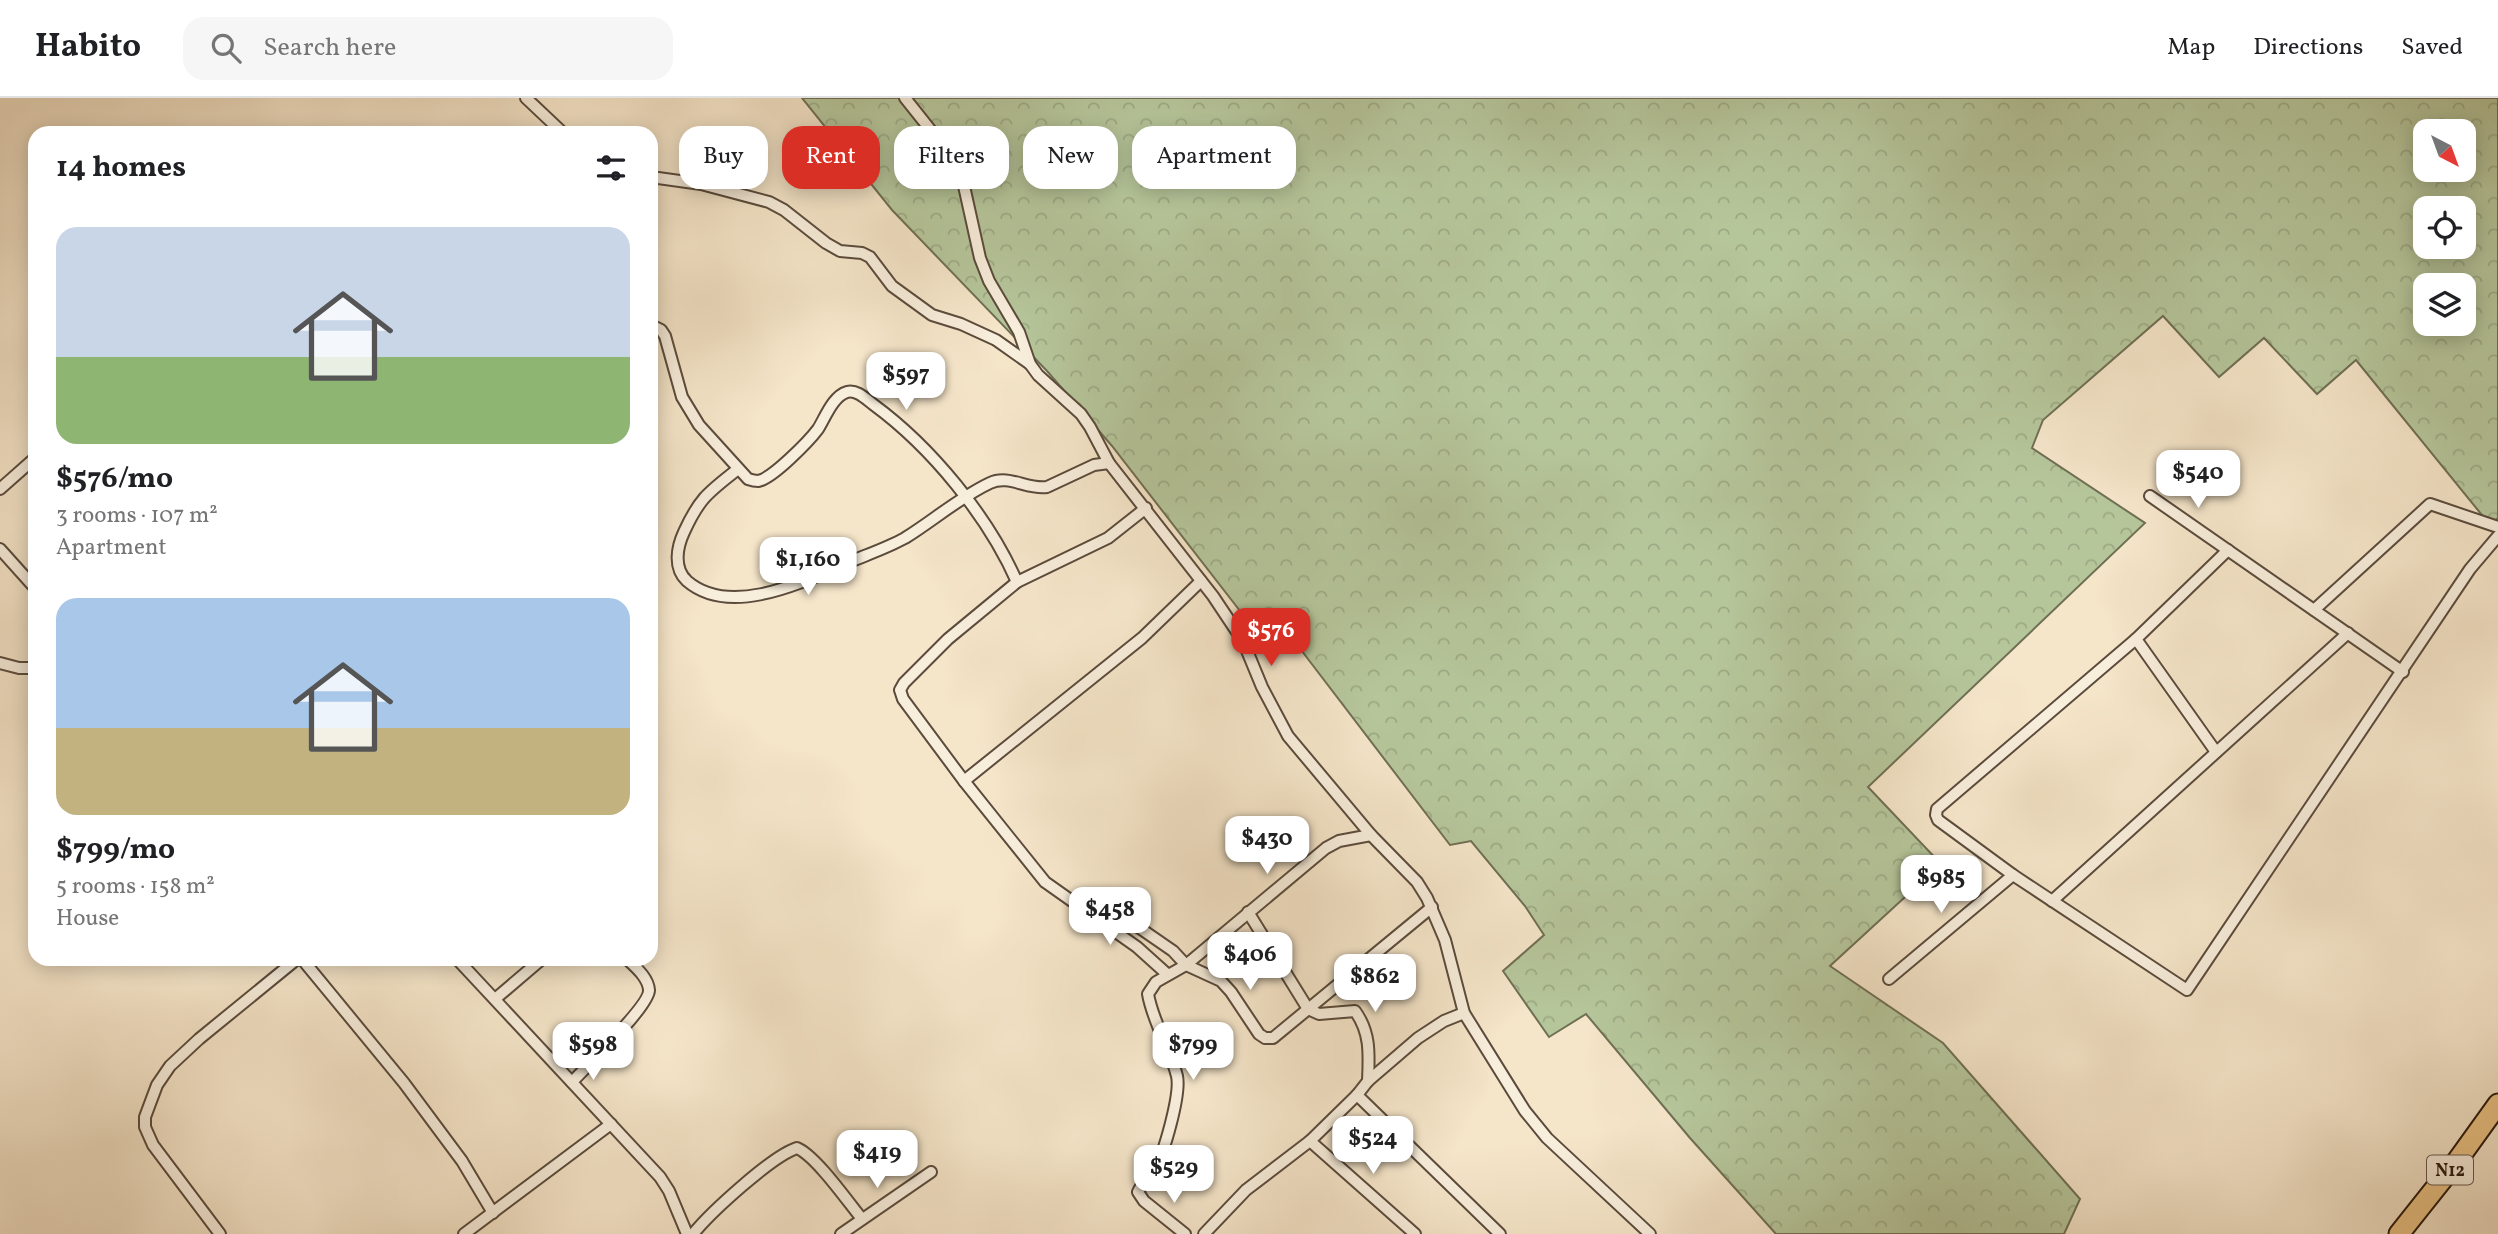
<!DOCTYPE html>
<html lang="en">
<head>
<meta charset="utf-8">
<style>
	body { margin:0; font-family:Vollkorn,serif; background:#f6f6f6; color:#202124; height:100vh; display:flex; flex-direction:column; font-size:26px; white-space:nowrap }
	* { box-sizing:border-box; margin:0 }
	p { font-size:23px; color:#757577 }
	.icon { flex:none; width:38px; height:38px; fill:none; stroke:currentColor; stroke-width:2; stroke-linecap:round; stroke-linejoin:round }
	.map { position:relative; flex:1; overflow:hidden }
	.panel { position:absolute; left:28px; top:28px; width:630px; height:840px; display:flex; flex-direction:column; background:#fff; border-radius:21px; box-shadow:0 4px 18px #0003 }
	.panel>* { flex:none }
	.top-card { position:absolute; left:679px; top:28px; width:665px; height:63px; display:flex; gap:14px }
	.needle { width:46px; rotate:139deg }
	.fabs { position:absolute; left:2413px; top:21px; display:grid; gap:14px }
	.fabs a { display:grid; place-items:center; width:63px; height:63px; border-radius:14px; background:#fff; box-shadow:0 4px 18px #0003; font-size:35px }
	.price { position:absolute; translate:-50% -60px; padding:0 16px; border-radius:14px; background:#fff; color:#222; font-size:23px; line-height:46px; filter:drop-shadow(0 2px 4px #0008) }
	.price::after { content:''; position:absolute; left:50%; top:42px; width:21px; height:16px; margin-left:-10px; background:inherit; clip-path:polygon(0 0,100% 0,50% 100%) }
	.price.on { background:#d93025; color:#fff }
	ul { padding:0; list-style:none }
	li { display:grid; align-content:center; gap:14px; height:371px; padding:0 28px }
	li span { display:grid; place-items:center; height:217px; border-radius:21px; color:#555 }
	li>.icon { margin-inline-start:auto }
	span .icon { width:126px; height:126px; fill:#fffc; stroke-width:1 }
	li b { font-size:30px }
	h2 { display:flex; justify-content:space-between; align-items:center; height:84px; padding:0 28px; font-size:30px }
	.chip { padding:0 24px; border-radius:21px; background:#fff; box-shadow:0 4px 18px #0003; font-size:24px; line-height:63px }
	.chip.on { background:#d93025; color:#fff }
	header { display:flex; align-items:center; gap:42px; box-sizing:border-box; height:98px; padding:0 35px; background:#fff; border-bottom:2px solid #e0e0e0 }
	header strong { font-size:33px }
	nav { display:flex; gap:38px; margin-inline-start:auto; font-size:24px }
	.search { width:490px; height:63px; background:#f6f6f6; display:flex; align-items:center; gap:18px; box-sizing:border-box; padding:0 24px; border-radius:21px; color:#757577; font-size:26px }
	.map>svg:first-child { display:block }
</style>
</head>
<body>
<header>
<strong>Habito</strong>
<div class="search"><svg class="icon" aria-label="search" viewBox="0 0 24 24"><circle cx="10" cy="10" r="6"/><path d="M15 15l6 6"/></svg>Search here</div>
<nav><a>Map</a><a>Directions</a><a>Saved</a></nav>
</header>
<div class="map">
<svg width="2498" height="1136" viewBox="0 0 2498 1136">
	<defs>
		<pattern id="forest-crowns" width="20" height="18" patternUnits="userSpaceOnUse" patternTransform="scale(1.75)"><rect width="20" height="18" fill="#b6c69b"/><path d="M2 6a3 3 0 1 1 6 0M12 15a3 3 0 1 1 6 0" fill="none" stroke="#9ca984"/></pattern>
	</defs>
	<rect width="100%" height="100%" fill="#f5e5c9"/>
	<filter id="stains"><feTurbulence type="fractalNoise" baseFrequency=".00286" numOctaves="4"/><feColorMatrix values="0 0 0 0 .2 0 0 0 0 .09 0 0 0 0 .02 0 0 0 .5 -.17"/></filter>
	<radialGradient id="worn" r=".72"><stop offset=".6" stop-color="#630" stop-opacity="0"/><stop offset="1" stop-color="#630" stop-opacity=".3"/></radialGradient>
	<path fill="url(#forest-crowns)" stroke="#6f6f54" stroke-width="2" fill-rule="evenodd" d="M 802,0 L 2498,0 L 2498,420 L 2490,427 L 2356,262 L 2317,296 L 2264,240 L 2219,279 L 2163,218 L 2043,322 L 2032,350 L 2145,425 L 1868,689 L 1941,766 L 1830,868 L 1943,945 L 2080,1101 L 2064,1136 L 1776,1136 L 1690,1040 L 1586,916 L 1549,939 L 1503,873 L 1544,837 L 1525,808 L 1471,743 L 1450,747 L 1282,527 L 1261,540 L 1112,348 L 1047,273 L 892,112 ZM 2426,33 L 2464,33 L 2464,72 L 2426,72 ZM 2426,110 L 2464,110 L 2464,149 L 2426,149 ZM 2426,187 L 2464,187 L 2464,226 L 2426,226 Z"/>
	<g fill="none" stroke-linecap="round" stroke-linejoin="round">
		<g stroke="#5b4b3c" stroke-width="14">
			<g id="street">
				<path d="M 526,0 L 563,35"/>
				<path d="M 905,0 L 956,64 L 962,79 L 980,160 L 989,183 L 1019,234 L 1030,266 L 1038,277 L 1081,316 L 1090,329 L 1109,365 L 1213,498 L 1243,543 L 1262,589 L 1288,638 L 1371,737 L 1417,784 L 1427,800 L 1445,842 L 1464,915 L 1525,1013 L 1547,1040 L 1650,1136"/>
				<path d="M 651,79 L 701,86 L 769,104 L 784,112 L 826,145 L 840,153 L 862,155 L 870,159 L 892,188 L 932,217 L 961,226 L 996,242 L 1030,266"/>
				<path d="M 651,227 L 661,232 L 665,238 L 682,299 L 699,327 L 748,381 C 751,382 755,383 758,383 C 772,381 809,343 818,331 C 825,320 833,298 847,294 C 857,291 867,302 874,307 C 931,349 988,418 1017,484"/>
				<path d="M 738,371 C 709,394 700,399 684,434 C 677,449 673,470 687,483 C 730,520 803,484 847,465 C 866,457 887,450 905,440 C 934,422 960,399 990,385 C 1009,376 1027,392 1047,389 L 1094,367 L 1109,365"/>
				<path d="M 0,391 L 35,360"/>
				<path d="M 2150,398 L 2403,574"/>
				<path d="M 1146,410 L 1108,440 L 1017,484 L 948,541 L 904,585 L 900,592 L 903,601 L 964,683 L 1045,784 L 1137,849 L 1167,876"/>
				<path d="M 0,451 L 35,490"/>
				<path d="M 2228,452 L 2136,541 L 1937,711 L 1936,717 L 1938,722 L 2013,777 L 2187,892 L 2470,471 L 2498,438"/>
				<path d="M 2314,512 L 2430,406 L 2498,429"/>
				<path d="M 2136,541 L 2216,654"/>
				<path d="M 0,565 L 19,570 L 35,570"/>
				<path d="M 964,683 L 1142,540 L 1201,483"/>
				<path d="M 2052,803 L 2348,535"/>
				<path d="M 1080,804 L 1099,810 L 1131,824 L 1173,853 L 1186,867 L 1221,883 L 1231,894 L 1259,936 L 1265,940 L 1273,940 L 1432,809"/>
				<path d="M 1248,814 L 1308,911 L 1319,916 L 1355,913 C 1371,935 1369,957 1368,983"/>
				<path d="M 302,861 L 404,985 L 462,1063 L 493,1115"/>
				<path d="M 457,861 L 660,1079 L 669,1093 L 687,1136"/>
				<path d="M 1889,881 L 2013,777"/>
				<path d="M 495,901 L 542,861"/>
				<path d="M 572,984 C 585,970 650,907 649,892 C 648,879 635,869 627,861"/>
				<path d="M 1357,997 L 1500,1136"/>
				<path d="M 1310,1043 L 1415,1136"/>
				<path d="M 220,1136 L 153,1047 L 145,1029 L 145,1019 L 157,987 L 170,968 L 199,941 L 297,861"/>
				<path d="M 464,1136 L 611,1026"/>
				<path d="M 693,1136 C 711,1114 772,1058 797,1050 C 816,1058 848,1104 862,1121"/>
				<path d="M 841,1136 L 931,1074"/>
				<path d="M 1185,1136 L 1144,1103 L 1138,1094 C 1142,1085 1149,1081 1154,1073 C 1164,1056 1181,996 1177,978 C 1170,950 1153,925 1148,896 L 1156,884 L 1186,867 L 1326,750 L 1339,743 L 1371,737"/>
				<path d="M 1204,1136 L 1246,1092 L 1310,1043 L 1357,997 L 1368,983 L 1418,940 L 1444,923 L 1464,915"/>
			</g>
		</g>
		<g stroke="#28180d" stroke-width="23">
			<path id="highway" d="M 2399,1136 L 2457,1063 L 2498,1006"/>
		</g>
		<use href="#street" stroke="#f8eedc" stroke-width="10"/>
		<use href="#highway" stroke="#eac284" stroke-width="19"/>
	</g>
	<g text-anchor="middle" stroke-width="6" stroke-linejoin="round" paint-order="stroke">
		<rect fill="#f8eedc" stroke="#66584b" stroke-width="2" x="2427" y="1057.5" width="46" height="29" rx="5"/>
		<g font-size="18" font-weight="bold" fill="#28180d">
			<text x="2450" y="1078">N12</text>
		</g>
	</g>
	<rect width="100%" height="100%" filter="url(#stains)"/>
	<rect width="100%" height="100%" fill="url(#worn)"/>
</svg>
<div class="fabs">
<a><svg class="needle" viewBox="-14 -14 28 28"><path d="M0-13l5 13h-10z" fill="#e53935"/><path d="M0 13l5-13h-10z" fill="#757577"/></svg></a>
<a><svg class="icon" aria-label="locate" viewBox="0 0 24 24"><circle cx="12" cy="12" r="6"/><path d="M12 2v4M12 18v4M2 12h4M18 12h4"/></svg></a>
<a><svg class="icon" aria-label="layers" viewBox="0 0 24 24"><path d="M12 4l9 5-9 5-9-5zM3 14l9 5 9-5"/></svg></a>
</div>
<b class="price" style="left:906px;top:314px">$597</b>
<b class="price" style="left:2198px;top:412px">$540</b>
<b class="price" style="left:808px;top:499px">$1,160</b>
<b class="price on" style="left:1271px;top:570px">$576</b>
<b class="price" style="left:1267px;top:778px">$430</b>
<b class="price" style="left:1941px;top:817px">$985</b>
<b class="price" style="left:1110px;top:849px">$458</b>
<b class="price" style="left:1250px;top:894px">$406</b>
<b class="price" style="left:1375px;top:916px">$862</b>
<b class="price" style="left:593px;top:984px">$598</b>
<b class="price" style="left:1193px;top:984px">$799</b>
<b class="price" style="left:1373px;top:1078px">$524</b>
<b class="price" style="left:877px;top:1092px">$419</b>
<b class="price" style="left:1174px;top:1107px">$529</b>
<div class="top-card">
<a class="chip">Buy</a>
<a class="chip on">Rent</a>
<a class="chip">Filters</a>
<a class="chip">New</a>
<a class="chip">Apartment</a>
</div>
<section class="panel">
<h2>14 homes<svg class="icon" aria-label="filters" viewBox="0 0 24 24"><path d="M4 7h16M4 17h16"/><circle cx="9" cy="7" r="2"/><circle cx="15" cy="17" r="2"/></svg></h2>
<ul>
<li><span style="background:linear-gradient(#c9d6e8 60%,#8fb573 0)"><svg class="icon" aria-label="home" viewBox="0 0 24 24"><path d="M3 11l9-7 9 7M6 9v11h12V9"/></svg></span><div><b>$576/mo</b><p>3 rooms · 107 m²</p><p>Apartment</p></div></li>
<li><span style="background:linear-gradient(#a9c7e8 60%,#c2b280 0)"><svg class="icon" aria-label="home" viewBox="0 0 24 24"><path d="M3 11l9-7 9 7M6 9v11h12V9"/></svg></span><div><b>$799/mo</b><p>5 rooms · 158 m²</p><p>House</p></div></li>
</ul>
</section>
</div>
</body>
</html>
